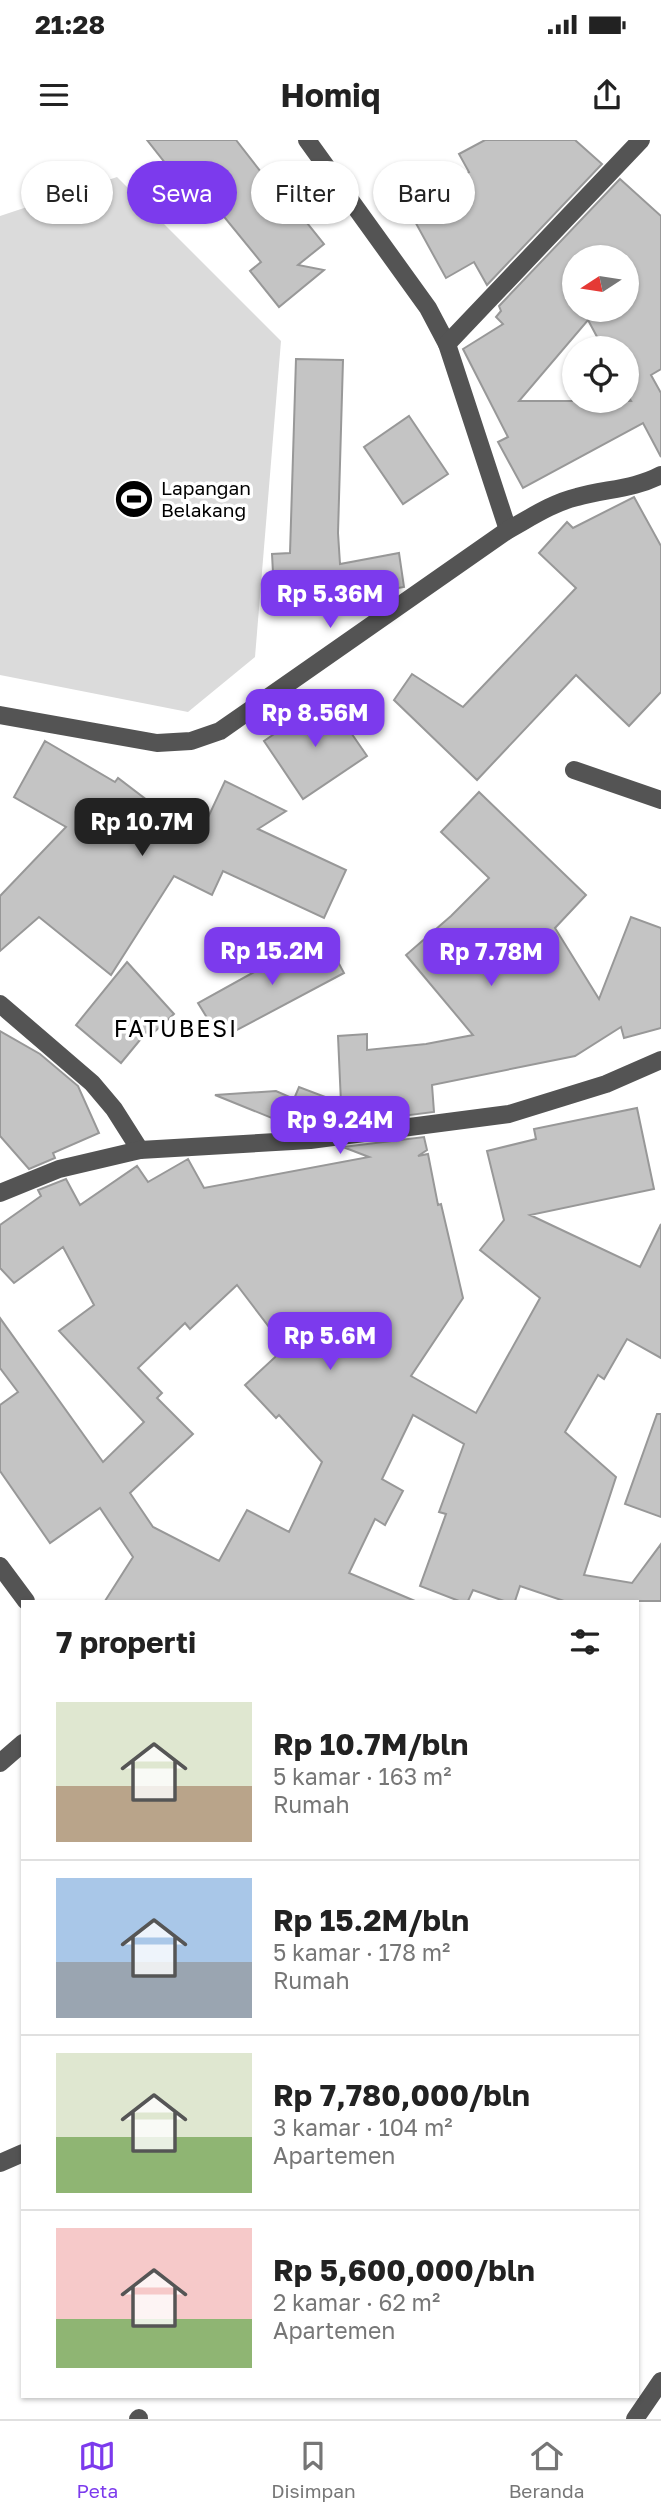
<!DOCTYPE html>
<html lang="id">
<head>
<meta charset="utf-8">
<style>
	body { margin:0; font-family:"Golos Text",sans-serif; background:#f2f2f2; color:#222; height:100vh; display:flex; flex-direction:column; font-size:26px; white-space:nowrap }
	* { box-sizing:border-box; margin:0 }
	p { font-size:23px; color:#767676 }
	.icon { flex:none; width:38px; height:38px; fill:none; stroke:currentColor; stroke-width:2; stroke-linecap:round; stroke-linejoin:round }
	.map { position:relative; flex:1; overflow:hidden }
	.details { position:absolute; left:21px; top:1460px; width:618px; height:798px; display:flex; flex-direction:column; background:#fff; border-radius:0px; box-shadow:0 2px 5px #0004 }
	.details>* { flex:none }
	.top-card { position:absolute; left:21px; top:21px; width:620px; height:63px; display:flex; gap:14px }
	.needle { width:46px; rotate:258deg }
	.controls { position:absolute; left:562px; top:105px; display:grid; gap:14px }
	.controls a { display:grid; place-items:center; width:77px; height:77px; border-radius:50%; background:#fff; box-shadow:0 2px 5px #0004; font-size:35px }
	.price { position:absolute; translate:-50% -60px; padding:0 16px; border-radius:14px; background:#7c3aed; color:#fff; font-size:23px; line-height:46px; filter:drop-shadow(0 2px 4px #0008) }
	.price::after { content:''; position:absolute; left:50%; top:42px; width:21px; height:16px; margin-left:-10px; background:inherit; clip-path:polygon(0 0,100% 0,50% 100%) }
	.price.selected { background:#222; color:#fff }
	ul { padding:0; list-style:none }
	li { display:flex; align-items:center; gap:21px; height:175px; padding:0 35px }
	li+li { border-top:2px solid #e0e0e0 }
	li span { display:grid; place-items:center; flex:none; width:196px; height:140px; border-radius:0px; color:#555 }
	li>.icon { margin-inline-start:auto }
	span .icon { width:84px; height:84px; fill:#fffc; stroke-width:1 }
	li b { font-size:30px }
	h2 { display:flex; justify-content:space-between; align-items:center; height:84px; padding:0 35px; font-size:30px }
	.tag { padding:0 24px; border-radius:32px; background:#fff; box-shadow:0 2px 5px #0004; font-size:24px; line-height:63px }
	.tag.selected { background:#7c3aed; color:#fff }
	.status { display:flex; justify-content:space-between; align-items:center; height:49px; padding:0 35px; background:#fff; direction:ltr }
	.status svg { height:19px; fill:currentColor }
	header { display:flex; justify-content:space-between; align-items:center; height:91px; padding:0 35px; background:#fff; font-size:32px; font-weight:700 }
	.tab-bar { display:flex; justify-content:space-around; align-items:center; height:98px; border-top:2px solid #e0e0e0; background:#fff; font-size:19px; color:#767676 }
	.tab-bar a { display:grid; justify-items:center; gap:4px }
	.tab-bar .selected { color:#7c3aed }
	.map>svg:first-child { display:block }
</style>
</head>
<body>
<div class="status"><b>21:28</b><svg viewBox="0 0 49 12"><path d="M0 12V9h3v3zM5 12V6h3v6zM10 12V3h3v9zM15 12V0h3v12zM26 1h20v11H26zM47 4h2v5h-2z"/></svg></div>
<header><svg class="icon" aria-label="menu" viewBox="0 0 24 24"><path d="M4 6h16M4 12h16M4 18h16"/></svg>Homiq<svg class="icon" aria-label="share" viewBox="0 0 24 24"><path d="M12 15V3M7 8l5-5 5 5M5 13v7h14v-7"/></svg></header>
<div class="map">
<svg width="661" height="2279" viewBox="0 0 661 2279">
	<rect width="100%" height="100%" fill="#fff"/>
	<path fill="#dbdbdb" d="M 117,37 L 281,201 L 255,517 L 188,572 L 0,535 L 0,76 Z"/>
	<g fill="#c4c4c4" stroke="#989898" stroke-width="2" fill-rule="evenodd">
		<path d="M 147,0 L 236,0 L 279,55 L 296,41 L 317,67 L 303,78 L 324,104 L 298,125 L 324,130 L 279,167 L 250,131 L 261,122 L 190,35 L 181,43 Z"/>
		<path d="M 485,0 L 575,0 L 602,24 L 487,145 L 474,122 L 446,138 L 407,67 L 469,32 L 459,14 Z"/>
		<path d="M 620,39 L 661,76 L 661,229 L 651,235 L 661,253 L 661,317 L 643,283 L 523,348 L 498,302 L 508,297 L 463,209 L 503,184 L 496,177 L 501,171 L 499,166 ZM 574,117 L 626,117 L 626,170 L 574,170 ZM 588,180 L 603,208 L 626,208 L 626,253 L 631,261 L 519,261 Z"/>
		<path d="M 296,219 L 343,220 L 338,393 L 340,424 L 399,413 L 404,447 L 342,458 L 342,466 L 275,471 L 272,414 L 290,413 Z"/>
		<path d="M 409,276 L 448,334 L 403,364 L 364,307 Z"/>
		<path d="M 634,357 L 661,406 L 661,552 L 629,586 L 576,535 L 477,640 L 394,560 L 412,534 L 463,567 L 576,448 L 539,413 L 567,382 L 573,388 Z"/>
		<path d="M 327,558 L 367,616 L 303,659 L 264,601 Z"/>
		<path d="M 45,601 L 115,642 L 118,638 L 198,699 L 225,641 L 286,671 L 258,689 L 346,730 L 324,778 L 223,731 L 212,755 L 174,736 L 111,835 L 39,777 L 0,811 L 0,756 L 66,687 L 14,657 Z"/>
		<path d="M 479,652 L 586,755 L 555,788 L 599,859 L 631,777 L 661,788 L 661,888 L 624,898 L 621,887 L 575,916 L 432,945 L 434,972 L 299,989 L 215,955 L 276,951 L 294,959 L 299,947 L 341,963 L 338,896 L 367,894 L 367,910 L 426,904 L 473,895 L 406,815 L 451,776 L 489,738 L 441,692 Z"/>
		<path d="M 323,794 L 344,833 L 220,899 L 198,863 Z"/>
		<path d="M 127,822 L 174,874 L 153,893 L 149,889 L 121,923 L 76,885 Z"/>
		<path d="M 0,891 L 40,914 L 78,946 L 99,993 L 53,1013 L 55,1018 L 29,1029 L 0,996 Z"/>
		<path d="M 637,968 L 654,1049 L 530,1075 L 640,1127 L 661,1084 L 661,1218 L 627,1199 L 604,1239 L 598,1235 L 565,1292 L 616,1337 L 584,1435 L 632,1443 L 661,1404 L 661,1461 L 564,1461 L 520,1446 L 515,1461 L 504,1461 L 473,1450 L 468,1461 L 459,1461 L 420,1446 L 446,1374 L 439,1372 L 464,1304 L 413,1275 L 382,1339 L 403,1351 L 385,1385 L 375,1379 L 349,1433 L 415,1461 L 105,1461 L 133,1417 L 100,1368 L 50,1403 L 0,1331 L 0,1265 L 18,1252 L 0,1228 L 0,1178 L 103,1322 L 144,1282 L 59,1191 L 94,1165 L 63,1107 L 14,1143 L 0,1128 L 0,1085 L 41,1056 L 38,1050 L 66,1039 L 80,1065 L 137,1026 L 148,1042 L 188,1019 L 204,1048 L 369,1017 L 343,1007 L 424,997 L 427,1010 L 418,1016 L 428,1014 L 438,1065 L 441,1064 L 463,1158 L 411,1236 L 476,1273 L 540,1158 L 480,1110 L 504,1080 L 487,1011 L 536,999 L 534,989 ZM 237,1145 L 285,1208 L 245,1245 L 276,1278 L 279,1275 L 322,1322 L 289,1392 L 247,1370 L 219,1421 L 153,1387 L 130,1353 L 193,1294 L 157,1258 L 162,1253 L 138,1228 L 185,1183 L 190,1189 Z"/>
		<path d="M 657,1274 L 661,1274 L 661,1377 L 625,1364 Z"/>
	</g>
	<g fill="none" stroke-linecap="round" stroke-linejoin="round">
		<g stroke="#545454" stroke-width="18">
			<path d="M 307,0 L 428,168 L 447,204 L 508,390"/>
			<path d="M 447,204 L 641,0"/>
			<path d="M 0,575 L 157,603 L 191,601 L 220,591 L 508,390 C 530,378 552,363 577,357 C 605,349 635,349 661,335"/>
			<path d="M 574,630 L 661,660"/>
			<path d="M 0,864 L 92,943 L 114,969 L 140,1010"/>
			<path d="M 0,1053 L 59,1029 L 140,1010 L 310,1000 L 509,974 L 606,944 L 661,920"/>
			<path d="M 0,1426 L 26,1461"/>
			<path d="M 0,1623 L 23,1603"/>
			<path d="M 0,2023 L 23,2013"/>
			<path d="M 138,2279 L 139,2278"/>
			<path d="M 635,2279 L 661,2241"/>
		</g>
	</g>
	<defs>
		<g id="stadium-disc" transform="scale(2.0125)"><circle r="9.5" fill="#000" stroke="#fff"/><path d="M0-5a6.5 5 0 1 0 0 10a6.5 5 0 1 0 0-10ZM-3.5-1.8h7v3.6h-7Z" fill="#fff"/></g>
	</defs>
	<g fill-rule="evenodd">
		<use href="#stadium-disc" x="134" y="359"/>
	</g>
	<g text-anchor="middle" stroke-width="7" stroke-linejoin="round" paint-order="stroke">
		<g font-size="19" fill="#000" stroke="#fff" text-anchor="start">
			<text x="161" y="355">Lapangan<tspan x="161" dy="22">Belakang</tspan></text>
		</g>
		<g font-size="23" letter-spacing="2" fill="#000" stroke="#fff">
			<text x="176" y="897">FATUBESI</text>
		</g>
	</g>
</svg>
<div class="controls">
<a><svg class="needle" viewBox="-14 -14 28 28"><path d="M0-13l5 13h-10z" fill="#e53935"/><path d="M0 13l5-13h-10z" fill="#767676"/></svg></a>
<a><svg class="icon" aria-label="locate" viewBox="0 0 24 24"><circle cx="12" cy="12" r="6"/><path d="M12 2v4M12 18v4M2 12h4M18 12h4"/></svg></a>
</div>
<b class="price" style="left:330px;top:490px">Rp 5.36M</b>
<b class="price" style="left:315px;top:609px">Rp 8.56M</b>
<b class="price selected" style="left:142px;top:718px">Rp 10.7M</b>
<b class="price" style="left:272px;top:847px">Rp 15.2M</b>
<b class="price" style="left:491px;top:848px">Rp 7.78M</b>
<b class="price" style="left:340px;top:1016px">Rp 9.24M</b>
<b class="price" style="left:330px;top:1232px">Rp 5.6M</b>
<div class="top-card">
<a class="tag">Beli</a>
<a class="tag selected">Sewa</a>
<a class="tag">Filter</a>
<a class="tag">Baru</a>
</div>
<section class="details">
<h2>7 properti<svg class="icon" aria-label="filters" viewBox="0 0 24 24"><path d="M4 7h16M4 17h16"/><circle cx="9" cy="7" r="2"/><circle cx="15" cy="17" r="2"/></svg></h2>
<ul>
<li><span style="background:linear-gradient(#dfe7d0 60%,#b9a48a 0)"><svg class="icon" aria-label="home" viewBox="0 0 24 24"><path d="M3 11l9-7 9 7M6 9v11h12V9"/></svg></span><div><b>Rp 10.7M/bln</b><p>5 kamar · 163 m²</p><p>Rumah</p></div></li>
<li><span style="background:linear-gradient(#a9c7e8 60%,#9aa5b1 0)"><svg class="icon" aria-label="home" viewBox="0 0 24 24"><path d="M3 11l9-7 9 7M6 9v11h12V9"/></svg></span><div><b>Rp 15.2M/bln</b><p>5 kamar · 178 m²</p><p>Rumah</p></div></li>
<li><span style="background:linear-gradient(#dfe7d0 60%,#8fb573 0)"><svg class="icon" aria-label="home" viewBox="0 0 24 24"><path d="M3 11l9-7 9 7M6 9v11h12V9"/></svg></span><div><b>Rp 7,780,000/bln</b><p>3 kamar · 104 m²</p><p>Apartemen</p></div></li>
<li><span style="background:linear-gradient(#f6c9c9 65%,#8fb573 0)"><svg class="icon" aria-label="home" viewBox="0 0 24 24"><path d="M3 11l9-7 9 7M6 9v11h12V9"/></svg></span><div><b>Rp 5,600,000/bln</b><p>2 kamar · 62 m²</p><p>Apartemen</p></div></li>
</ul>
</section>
</div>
<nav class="tab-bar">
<a class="selected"><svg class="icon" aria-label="map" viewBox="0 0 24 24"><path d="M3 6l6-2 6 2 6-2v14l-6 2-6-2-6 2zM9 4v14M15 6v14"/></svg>Peta</a>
<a><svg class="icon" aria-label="saved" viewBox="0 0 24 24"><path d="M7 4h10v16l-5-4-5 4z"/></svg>Disimpan</a>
<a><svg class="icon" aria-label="home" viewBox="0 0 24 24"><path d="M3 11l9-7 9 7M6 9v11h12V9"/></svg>Beranda</a>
</nav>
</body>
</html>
